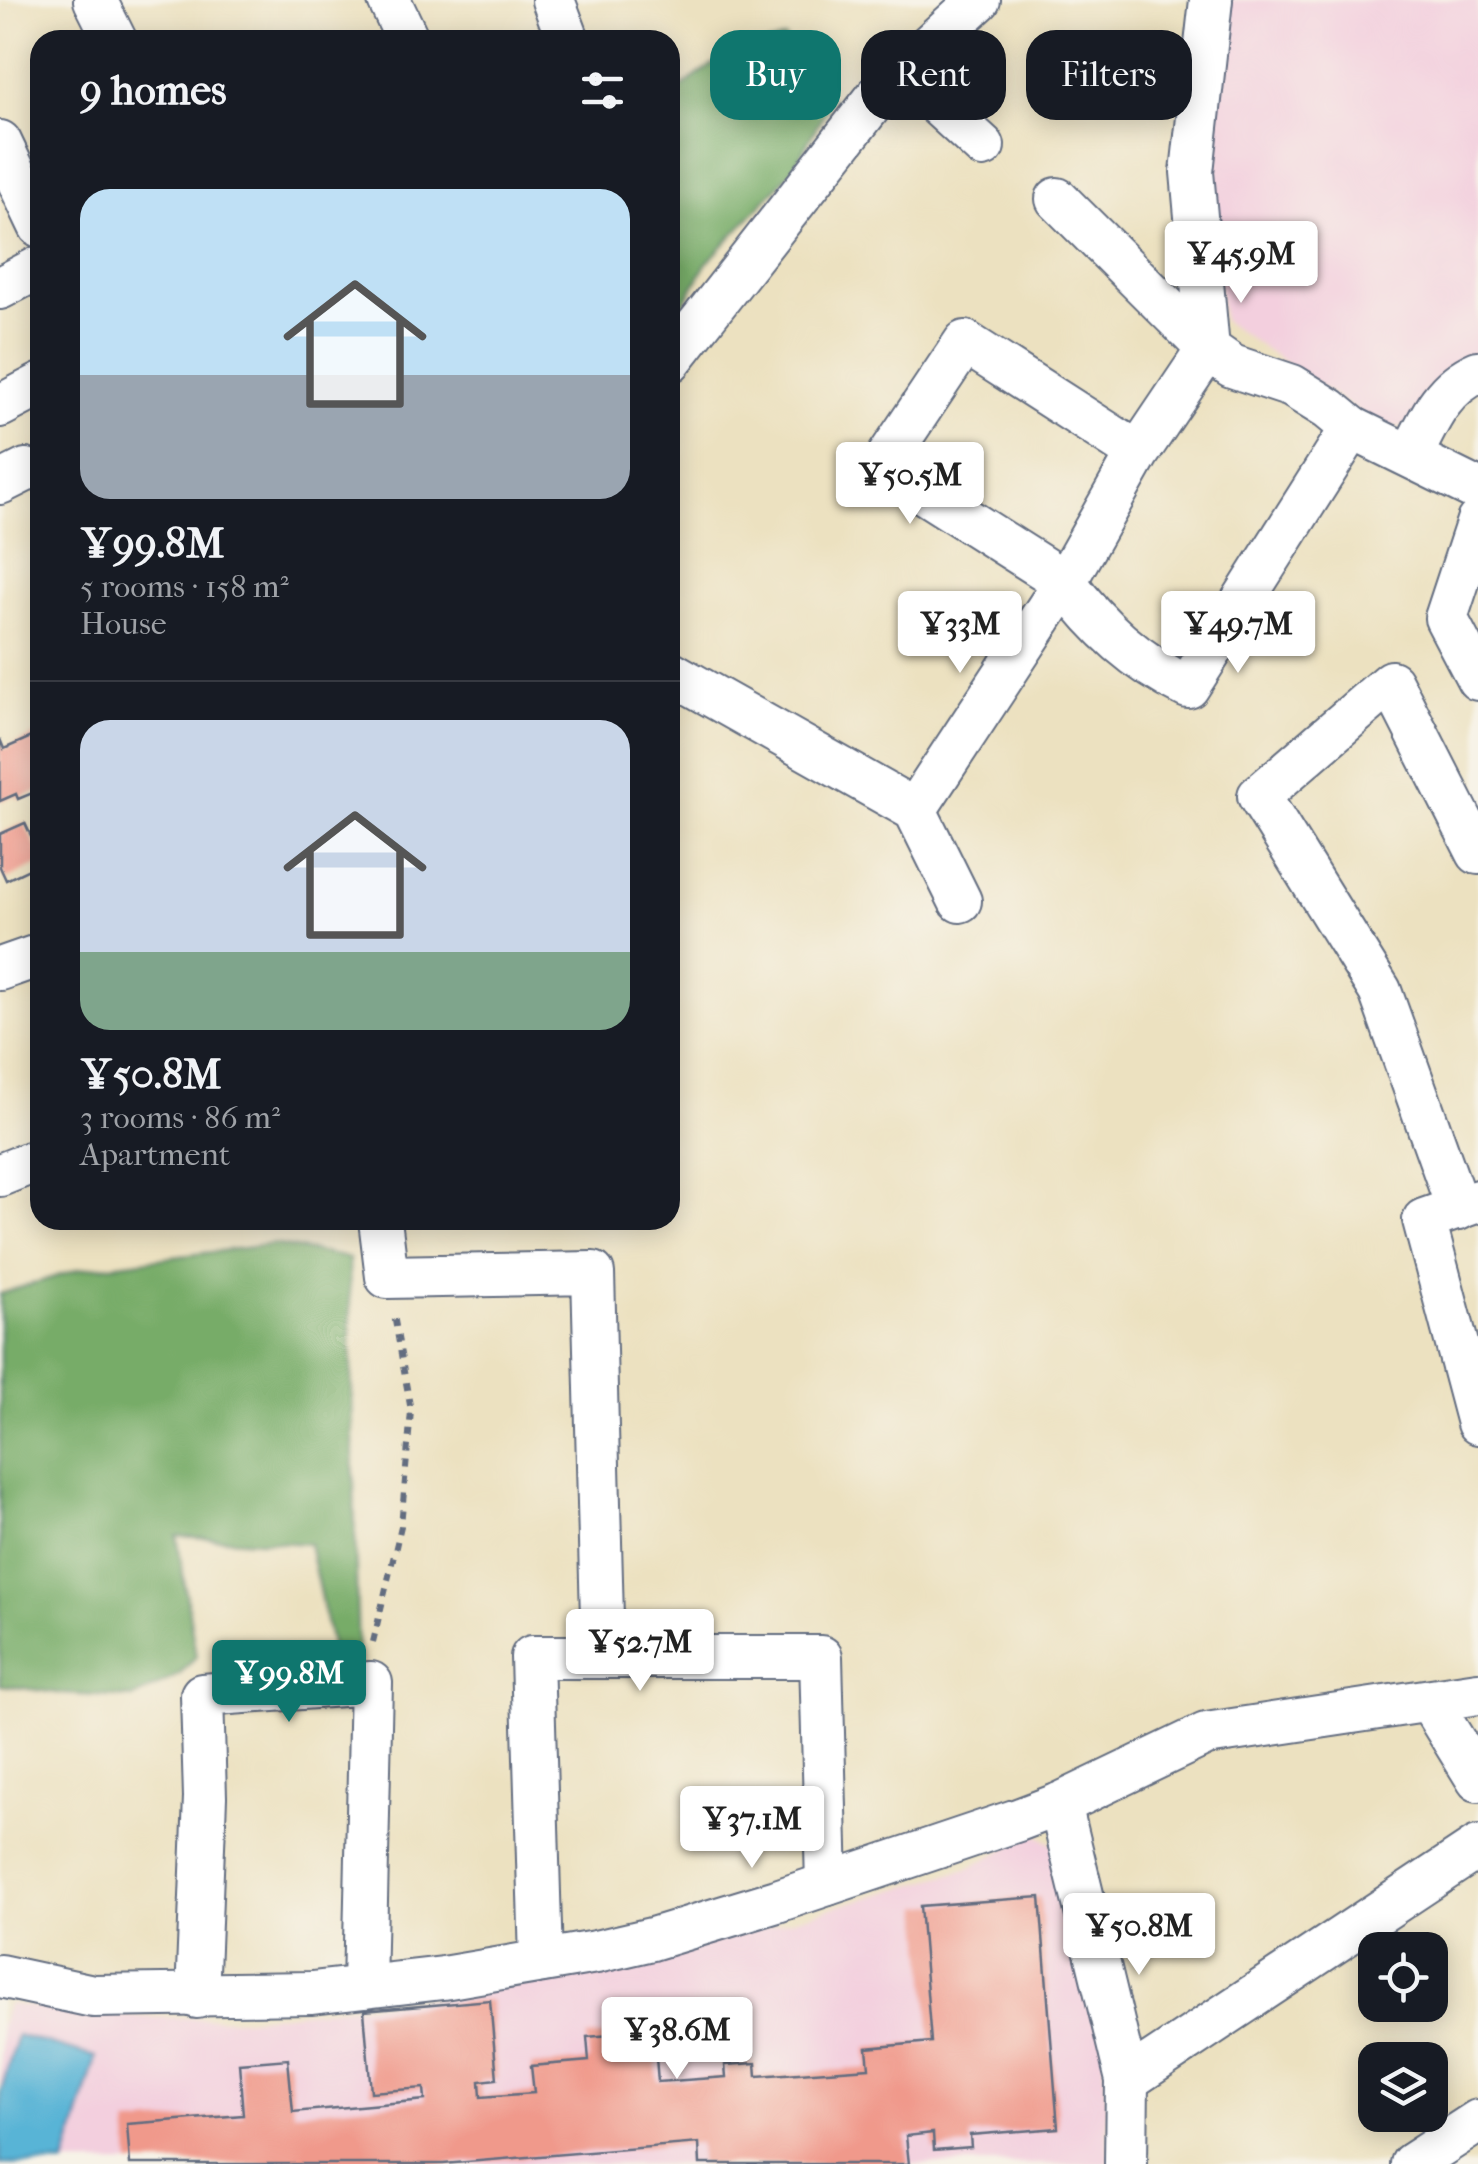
<!DOCTYPE html>
<html lang="en">
<head>
<meta charset="utf-8">
<style>
	body { margin:0; font-family:"IM FELL French Canon",serif; background:#20242c; color:#f1f3f6; height:100vh; display:flex; flex-direction:column; font-size:38px; white-space:nowrap }
	* { box-sizing:border-box; margin:0 }
	p { font-size:32px; color:#9ea1a6 }
	.icon { flex:none; width:55px; height:55px; fill:none; stroke:currentColor; stroke-width:2; stroke-linecap:round; stroke-linejoin:round }
	.map { position:relative; flex:1; overflow:hidden }
	.details { position:absolute; left:30px; top:30px; width:650px; height:1200px; display:flex; flex-direction:column; background:#171b24; border-radius:30px; box-shadow:0 5px 25px #0003 }
	.details>* { flex:none }
	.hud { position:absolute; left:710px; top:30px; width:618px; height:90px; display:flex; gap:20px }
	.tools { position:absolute; left:1358px; top:1932px; display:grid; gap:20px }
	.tools a { display:grid; place-items:center; width:90px; height:90px; border-radius:20px; background:#171b24; box-shadow:0 5px 25px #0003; font-size:50px }
	.price { position:absolute; translate:-50% -85px; padding:0 22px; border-radius:10px; background:#fff; color:#222; font-size:32px; line-height:65px; filter:drop-shadow(0 2px 5px #0008) }
	.price::after { content:''; position:absolute; left:50%; top:60px; width:30px; height:22px; margin-left:-15px; background:inherit; clip-path:polygon(0 0,100% 0,50% 100%) }
	.price.current { background:#0f766e; color:#fff }
	ul { padding:0; list-style:none }
	li { display:grid; align-content:center; gap:20px; height:530px; padding:0 50px }
	li+li { border-top:2px solid #363941 }
	li span { display:grid; place-items:center; height:310px; border-radius:30px; color:#555 }
	li>.icon { margin-inline-start:auto }
	span .icon { width:180px; height:180px; fill:#fffc; stroke-width:1 }
	li b { font-size:42px }
	h2 { display:flex; justify-content:space-between; align-items:center; height:120px; padding:0 50px; font-size:42px }
	.tag { padding:0 35px; border-radius:30px; background:#171b24; box-shadow:0 5px 25px #0003; font-size:35px; line-height:90px }
	.tag.current { background:#0f766e; color:#fff }
	.map>svg:first-child { display:block }
</style>
</head>
<body>
<div class="map">
<svg width="1478" height="2164" viewBox="0 0 1478 2164">
	<rect width="100%" height="100%" fill="#f7f3e8"/>
	<filter id="ink" filterUnits="userSpaceOnUse"><feTurbulence type="fractalNoise" baseFrequency=".01" numOctaves="2"/><feDisplacementMap in="SourceGraphic" scale="20" xChannelSelector="R" yChannelSelector="G"/><feConvolveMatrix kernelMatrix="1 2 1 2 8 2 1 2 1" color-interpolation-filters="sRGB"/></filter>
	<filter id="wash" filterUnits="userSpaceOnUse"><feTurbulence type="fractalNoise" baseFrequency=".0048" numOctaves="4" result="noise"/><feDisplacementMap in="SourceGraphic" scale="40" xChannelSelector="R" yChannelSelector="G"/><feGaussianBlur stdDeviation="2.25" result="paint"/><feColorMatrix in="noise" values="0 0 0 0 0 0 0 0 0 0 0 0 0 0 0 0 0 1.4 0 .05"/><feComposite in="paint" operator="in"/></filter>
	<g filter="url(#wash)">
		<rect width="100%" height="100%" fill="#ece1c0"/>
		<g fill="#f3cfde">
			<path d="M 1224,0 L 1478,0 L 1478,361 L 1404,426 L 1384,428 L 1223,321 L 1205,180 Z"/>
			<path d="M 1035,1833 L 1053,1845 L 1103,2034 L 1109,2164 L 0,2164 L 0,2029 L 7,2004 L 131,2017 L 239,2019 L 448,1996 L 633,1965 L 967,1869 Z"/>
		</g>
		<g fill="#77ac68" stroke="#496e63" stroke-width="2.5">
			<path d="M 785,38 L 832,99 L 792,171 L 706,264 L 670,329 L 670,95 L 719,60 Z"/>
			<path d="M 274,1244 L 349,1258 L 358,1661 L 334,1658 L 309,1544 L 177,1536 L 196,1656 L 180,1674 L 134,1698 L 64,1694 L 0,1685 L 0,1294 L 80,1269 Z"/>
		</g>
		<path fill="#58b4d6" stroke="#3a729a" stroke-width="2.5" d="M 17,2035 L 96,2057 L 65,2164 L 0,2164 L 0,2094 Z"/>
		<g id="blocks">
			<g fill="#f0998b">
				<path d="M 40,733 L 40,790 L 18,799 L 16,794 L 0,801 L 0,739 L 4,749 Z"/>
				<path d="M 25,823 L 40,855 L 40,864 L 6,880 L 0,867 L 0,834 Z"/>
				<path d="M 1040,1897 L 1058,2128 L 970,2135 L 971,2147 L 934,2150 L 933,2133 L 906,2136 L 909,2164 L 700,2164 L 699,2143 L 443,2164 L 130,2164 L 127,2124 L 243,2115 L 239,2063 L 288,2059 L 293,2112 L 425,2100 L 424,2088 L 371,2092 L 364,2011 L 490,2000 L 497,2079 L 480,2081 L 481,2097 L 534,2093 L 531,2066 L 589,2061 L 587,2037 L 635,2033 L 636,2046 L 655,2045 L 658,2082 L 726,2077 L 725,2065 L 756,2063 L 757,2076 L 869,2068 L 867,2048 L 931,2042 L 920,1906 Z"/>
			</g>
		</g>
	</g>
	<g filter="url(#ink)">
		<use href="#blocks" fill-opacity="0" stroke="#646d80" stroke-width="2.5"/>
		<g fill="none" stroke-linecap="round" stroke-linejoin="round">
			<g stroke="#646d80" stroke-width="46">
				<g id="minor">
					<path d="M 95,0 L 115,40"/>
					<path d="M 389,0 L 408,40"/>
					<path d="M 553,0 L 568,40"/>
					<path d="M 1211,0 L 1192,172 L 1208,349 L 1232,366 L 1292,386 L 1329,409 L 1352,428 L 1478,490"/>
					<path d="M 901,71 L 983,146"/>
					<path d="M 0,142 L 40,226"/>
					<path d="M 1057,199 L 1208,349 L 1138,453 L 1065,582 L 882,466 L 965,342 L 1138,453"/>
					<path d="M 0,288 L 40,267"/>
					<path d="M 670,361 L 888,83 L 979,0"/>
					<path d="M 0,406 L 40,385"/>
					<path d="M 1411,456 C 1428,422 1441,388 1478,372"/>
					<path d="M 0,483 L 26,470"/>
					<path d="M 1478,521 L 1446,618 L 1478,679"/>
					<path d="M 670,672 L 915,810 L 960,901"/>
					<path d="M 915,810 L 1065,582 C 1099,628 1136,662 1188,687 L 1352,428"/>
					<path d="M 0,969 L 40,955"/>
					<path d="M 0,1175 L 40,1159"/>
					<path d="M 1478,1201 L 1424,1220 L 1478,1423"/>
					<path d="M 1458,1209 L 1380,991 L 1259,796 L 1391,682 L 1478,853"/>
					<path d="M 380,1220 L 387,1277 L 593,1273 L 603,1657"/>
					<path d="M 1430,1702 L 1478,1780"/>
					<path d="M 1060,1804 L 1127,2080 L 1126,2164"/>
					<path d="M 541,1961 L 532,1657 L 821,1657 L 827,1884"/>
					<path d="M 0,1976 L 93,1996 L 312,1993 L 443,1978 L 596,1952 L 652,1939 L 777,1901 L 1018,1820 L 1060,1804 L 1206,1734 L 1478,1693"/>
					<path d="M 197,1997 L 205,1797 L 202,1695 L 371,1683 L 364,1987"/>
					<path d="M 1127,2080 L 1478,1847"/>
					<path d="M 1412,2164 L 1478,2121"/>
				</g>
			</g>
			<path stroke="#646d80" stroke-width="6" stroke-dasharray="8 8" stroke-linecap="butt" d="M 373,1642 L 401,1526 L 411,1411 L 394,1315"/>
			<use href="#minor" stroke="#fff" stroke-width="42"/>
		</g>
	</g>
</svg>
<div class="tools">
<a><svg class="icon" aria-label="locate" viewBox="0 0 24 24"><circle cx="12" cy="12" r="6"/><path d="M12 2v4M12 18v4M2 12h4M18 12h4"/></svg></a>
<a><svg class="icon" aria-label="layers" viewBox="0 0 24 24"><path d="M12 4l9 5-9 5-9-5zM3 14l9 5 9-5"/></svg></a>
</div>
<b class="price" style="left:1241px;top:306px">¥45.9M</b>
<b class="price" style="left:910px;top:527px">¥50.5M</b>
<b class="price" style="left:960px;top:676px">¥33M</b>
<b class="price" style="left:1238px;top:676px">¥49.7M</b>
<b class="price" style="left:640px;top:1694px">¥52.7M</b>
<b class="price current" style="left:289px;top:1725px">¥99.8M</b>
<b class="price" style="left:752px;top:1871px">¥37.1M</b>
<b class="price" style="left:1139px;top:1978px">¥50.8M</b>
<b class="price" style="left:677px;top:2082px">¥38.6M</b>
<div class="hud">
<a class="tag current">Buy</a>
<a class="tag">Rent</a>
<a class="tag">Filters</a>
</div>
<section class="details">
<h2>9 homes<svg class="icon" aria-label="filters" viewBox="0 0 24 24"><path d="M4 7h16M4 17h16"/><circle cx="9" cy="7" r="2"/><circle cx="15" cy="17" r="2"/></svg></h2>
<ul>
<li><span style="background:linear-gradient(#bfe0f5 60%,#9aa5b1 0)"><svg class="icon" aria-label="home" viewBox="0 0 24 24"><path d="M3 11l9-7 9 7M6 9v11h12V9"/></svg></span><div><b>¥99.8M</b><p>5 rooms · 158 m²</p><p>House</p></div></li>
<li><span style="background:linear-gradient(#c9d6e8 75%,#7fa58c 0)"><svg class="icon" aria-label="home" viewBox="0 0 24 24"><path d="M3 11l9-7 9 7M6 9v11h12V9"/></svg></span><div><b>¥50.8M</b><p>3 rooms · 86 m²</p><p>Apartment</p></div></li>
</ul>
</section>
</div>
</body>
</html>
